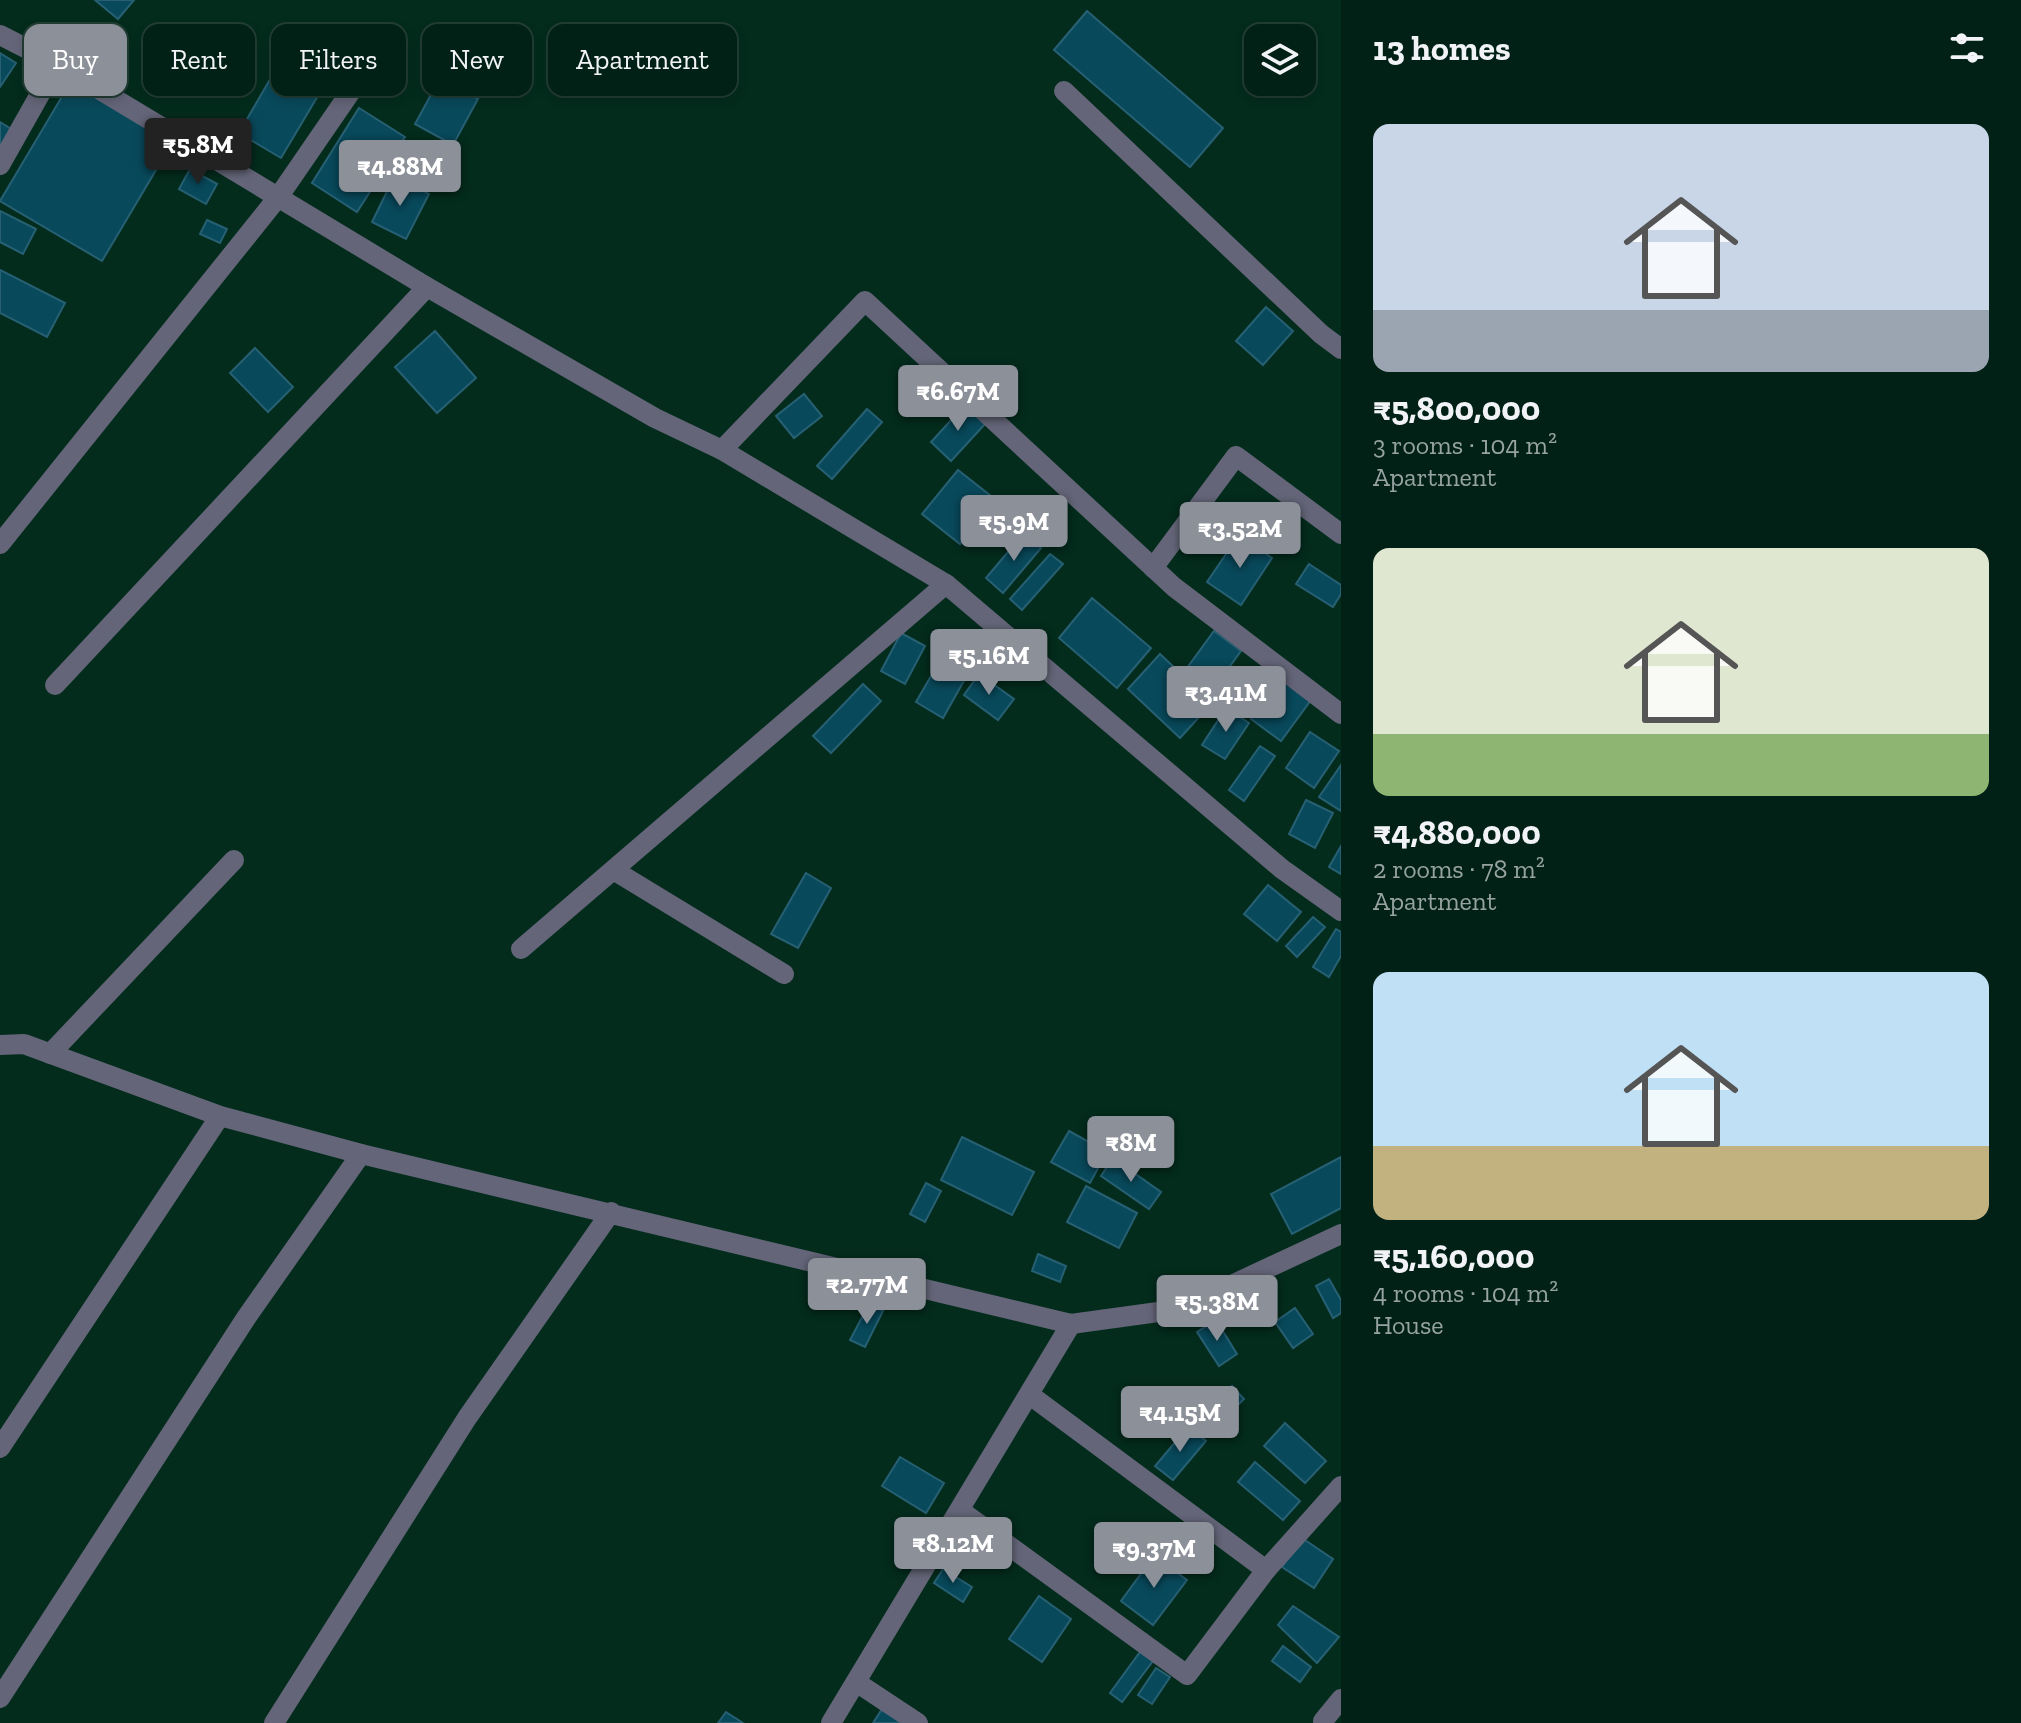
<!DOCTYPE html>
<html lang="en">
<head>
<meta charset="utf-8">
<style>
	body { margin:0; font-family:"Zilla Slab",serif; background:#102e23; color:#f1f3f6; height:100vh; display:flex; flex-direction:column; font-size:30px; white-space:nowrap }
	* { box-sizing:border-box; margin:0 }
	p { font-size:26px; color:#96a3a1 }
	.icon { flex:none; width:44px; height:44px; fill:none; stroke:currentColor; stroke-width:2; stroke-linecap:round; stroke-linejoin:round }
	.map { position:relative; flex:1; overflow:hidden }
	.drawer { display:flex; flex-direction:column; background:#022116; width:680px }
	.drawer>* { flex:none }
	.banner { position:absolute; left:24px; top:24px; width:760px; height:72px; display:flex; gap:16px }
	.fabs { position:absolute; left:1244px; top:24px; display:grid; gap:16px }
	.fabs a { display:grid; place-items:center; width:72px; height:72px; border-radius:16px; background:#022116; box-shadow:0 4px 12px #0003,0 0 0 2px #233e35; font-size:40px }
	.price { position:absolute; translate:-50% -68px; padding:0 18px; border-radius:8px; background:#8c9099; color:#fff; font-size:26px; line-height:52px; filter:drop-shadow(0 2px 4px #0008) }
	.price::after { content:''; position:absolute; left:50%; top:48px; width:24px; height:18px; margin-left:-12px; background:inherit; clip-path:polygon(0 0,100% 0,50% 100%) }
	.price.active { background:#222; color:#fff }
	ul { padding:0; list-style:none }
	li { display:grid; align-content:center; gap:16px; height:424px; padding:0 32px }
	li span { display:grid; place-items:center; height:248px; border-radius:16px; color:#555 }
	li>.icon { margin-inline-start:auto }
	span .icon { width:144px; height:144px; fill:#fffc; stroke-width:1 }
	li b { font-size:34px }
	h2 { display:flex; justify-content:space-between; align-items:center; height:96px; padding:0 32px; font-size:34px }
	.chip { padding:0 28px; border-radius:16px; background:#022116; box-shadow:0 4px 12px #0003,0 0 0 2px #233e35; font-size:28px; line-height:72px }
	.chip.active { background:#8c9099; color:#fff }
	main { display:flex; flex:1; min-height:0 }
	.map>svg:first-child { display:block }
</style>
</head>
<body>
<main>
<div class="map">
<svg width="1341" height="1723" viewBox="0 0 1341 1723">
	<rect width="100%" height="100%" fill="#032c1d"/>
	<g fill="#08495b" stroke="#276073" stroke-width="2">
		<path d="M 95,0 L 134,0 L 118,19 Z"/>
		<path d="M 1087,11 L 1223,128 L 1190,167 L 1054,50 Z"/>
		<path d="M 306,33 L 342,53 L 323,88 L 287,68 Z"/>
		<path d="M 0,53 L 16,63 L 0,87 Z"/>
		<path d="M 276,69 L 319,94 L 281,158 L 239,133 Z"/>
		<path d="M 73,78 L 175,138 L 102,261 L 0,201 Z"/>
		<path d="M 440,78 L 478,99 L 453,145 L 415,124 Z"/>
		<path d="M 359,108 L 405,137 L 357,212 L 312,183 Z"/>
		<path d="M 0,122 L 13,130 L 0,152 Z"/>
		<path d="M 190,169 L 217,184 L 206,204 L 179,189 Z"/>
		<path d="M 394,177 L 429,194 L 406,239 L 372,222 Z"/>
		<path d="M 0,211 L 36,229 L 23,254 L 0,242 Z"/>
		<path d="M 207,220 L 227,229 L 220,243 L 200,234 Z"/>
		<path d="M 0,270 L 65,303 L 47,337 L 0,313 Z"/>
		<path d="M 1266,307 L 1293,331 L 1263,365 L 1236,341 Z"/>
		<path d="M 435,331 L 476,378 L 437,413 L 395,367 Z"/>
		<path d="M 255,348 L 293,387 L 268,412 L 230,373 Z"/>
		<path d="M 804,394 L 822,416 L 794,438 L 776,416 Z"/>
		<path d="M 965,405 L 985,424 L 951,461 L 931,442 Z"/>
		<path d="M 867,409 L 882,422 L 832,479 L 817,466 Z"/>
		<path d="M 958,470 L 996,500 L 960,544 L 922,514 Z"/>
		<path d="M 1024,533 L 1041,548 L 1003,593 L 986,578 Z"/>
		<path d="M 1239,535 L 1272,558 L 1241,605 L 1207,582 Z"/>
		<path d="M 1050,554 L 1063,564 L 1022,610 L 1010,599 Z"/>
		<path d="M 1309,564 L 1341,585 L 1341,594 L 1333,607 L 1296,584 Z"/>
		<path d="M 1092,598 L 1151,648 L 1117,688 L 1059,638 Z"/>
		<path d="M 1214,631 L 1241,651 L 1214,688 L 1187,668 Z"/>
		<path d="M 901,633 L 925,646 L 905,684 L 881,671 Z"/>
		<path d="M 1160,654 L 1212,703 L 1180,738 L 1128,689 Z"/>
		<path d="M 938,664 L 965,679 L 943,718 L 916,702 Z"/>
		<path d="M 979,674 L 1014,699 L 998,720 L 964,695 Z"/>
		<path d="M 1281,678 L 1311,700 L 1281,741 L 1251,719 Z"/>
		<path d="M 863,684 L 881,701 L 831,753 L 813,736 Z"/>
		<path d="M 1226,708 L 1249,723 L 1225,759 L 1202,745 Z"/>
		<path d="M 1310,732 L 1339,751 L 1314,788 L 1286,768 Z"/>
		<path d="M 1260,746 L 1275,756 L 1244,801 L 1229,790 Z"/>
		<path d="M 1341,765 L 1341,811 L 1319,797 Z"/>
		<path d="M 1306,800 L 1333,813 L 1315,848 L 1289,834 Z"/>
		<path d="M 1341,846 L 1341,874 L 1329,867 Z"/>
		<path d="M 806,873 L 831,888 L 798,948 L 771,934 Z"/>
		<path d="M 1268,885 L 1301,912 L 1277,941 L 1244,914 Z"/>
		<path d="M 1313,917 L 1325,927 L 1297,957 L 1286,946 Z"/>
		<path d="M 1336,929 L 1341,932 L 1341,956 L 1329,977 L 1313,967 Z"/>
		<path d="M 1069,1131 L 1107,1152 L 1090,1183 L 1051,1162 Z"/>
		<path d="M 962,1137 L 1034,1172 L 1012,1215 L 941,1180 Z"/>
		<path d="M 1341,1157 L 1341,1208 L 1292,1234 L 1271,1194 Z"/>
		<path d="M 1113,1158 L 1161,1192 L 1149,1209 L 1101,1176 Z"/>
		<path d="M 926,1183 L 941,1191 L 925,1222 L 910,1214 Z"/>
		<path d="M 1086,1186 L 1137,1213 L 1119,1248 L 1067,1222 Z"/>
		<path d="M 1038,1254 L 1066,1266 L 1060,1282 L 1032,1271 Z"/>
		<path d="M 1329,1279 L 1341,1300 L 1341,1313 L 1333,1318 L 1316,1286 Z"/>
		<path d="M 869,1304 L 883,1311 L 865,1347 L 850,1340 Z"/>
		<path d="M 1295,1308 L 1313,1334 L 1293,1348 L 1275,1322 Z"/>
		<path d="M 1216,1320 L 1237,1354 L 1219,1366 L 1197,1332 Z"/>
		<path d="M 1232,1386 L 1244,1399 L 1210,1433 L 1197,1421 Z"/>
		<path d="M 1285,1423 L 1326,1461 L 1305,1483 L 1264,1446 Z"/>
		<path d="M 1188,1427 L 1206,1441 L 1173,1480 L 1155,1466 Z"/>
		<path d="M 900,1457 L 944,1483 L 926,1513 L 882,1486 Z"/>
		<path d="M 1255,1462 L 1300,1501 L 1283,1520 L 1238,1482 Z"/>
		<path d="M 1302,1538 L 1333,1559 L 1314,1588 L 1282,1567 Z"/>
		<path d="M 1154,1556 L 1187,1580 L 1153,1625 L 1121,1601 Z"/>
		<path d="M 943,1569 L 972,1587 L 963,1602 L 934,1583 Z"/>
		<path d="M 1039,1596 L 1071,1619 L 1042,1662 L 1009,1639 Z"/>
		<path d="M 1293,1606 L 1339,1637 L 1317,1663 L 1278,1625 Z"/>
		<path d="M 1283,1646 L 1311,1667 L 1300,1682 L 1272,1661 Z"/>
		<path d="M 1140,1652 L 1153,1661 L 1122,1702 L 1110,1693 Z"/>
		<path d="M 1156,1668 L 1170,1677 L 1152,1704 L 1138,1695 Z"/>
		<path d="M 884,1706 L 905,1723 L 873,1723 Z"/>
		<path d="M 726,1712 L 743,1723 L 718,1723 Z"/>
	</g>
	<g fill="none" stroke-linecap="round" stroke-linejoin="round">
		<g stroke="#646578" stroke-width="20">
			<path d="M 0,35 L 57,64 L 427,287 L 655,418 L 722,450 L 946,584 L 1282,869 L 1341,911"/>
			<path d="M 1064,91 L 1321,334 L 1341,349"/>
			<path d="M 0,165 L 57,64"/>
			<path d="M 722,450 L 865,301 L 1174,587 L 1341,714"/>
			<path d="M 0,544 L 279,196 L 378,52"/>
			<path d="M 1153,568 L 1236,456 L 1341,534"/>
			<path d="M 55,685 L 427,287"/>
			<path d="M 615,871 L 784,974"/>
			<path d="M 521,949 L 946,584"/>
			<path d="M 0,1045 L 24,1044 L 220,1116 L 361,1154 L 1071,1324 L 1180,1309 L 1341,1234"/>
			<path d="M 50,1054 L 234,860"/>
			<path d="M 1030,1395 L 1266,1570"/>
			<path d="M 0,1448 L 220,1116"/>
			<path d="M 961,1511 L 1187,1675 L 1266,1570 L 1341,1486"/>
			<path d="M 856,1682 L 918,1723"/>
			<path d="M 0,1698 L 246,1318 L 361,1154"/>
			<path d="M 1323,1721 L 1341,1699"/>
			<path d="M 274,1723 L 467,1418 L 611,1212"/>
			<path d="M 831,1723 L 1071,1324"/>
		</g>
	</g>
</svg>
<div class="fabs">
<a><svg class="icon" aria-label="layers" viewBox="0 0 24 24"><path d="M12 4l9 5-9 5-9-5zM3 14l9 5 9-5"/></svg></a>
</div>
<b class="price active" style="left:198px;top:186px">₹5.8M</b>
<b class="price" style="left:400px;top:208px">₹4.88M</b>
<b class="price" style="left:958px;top:433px">₹6.67M</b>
<b class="price" style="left:1014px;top:563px">₹5.9M</b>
<b class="price" style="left:1240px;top:570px">₹3.52M</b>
<b class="price" style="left:989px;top:697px">₹5.16M</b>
<b class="price" style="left:1226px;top:734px">₹3.41M</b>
<b class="price" style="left:1131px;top:1184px">₹8M</b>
<b class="price" style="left:867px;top:1326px">₹2.77M</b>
<b class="price" style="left:1217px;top:1343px">₹5.38M</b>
<b class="price" style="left:1180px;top:1454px">₹4.15M</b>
<b class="price" style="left:953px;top:1585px">₹8.12M</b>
<b class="price" style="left:1154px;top:1590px">₹9.37M</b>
<div class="banner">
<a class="chip active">Buy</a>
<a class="chip">Rent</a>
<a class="chip">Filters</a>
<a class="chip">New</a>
<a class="chip">Apartment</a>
</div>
</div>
<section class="drawer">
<h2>13 homes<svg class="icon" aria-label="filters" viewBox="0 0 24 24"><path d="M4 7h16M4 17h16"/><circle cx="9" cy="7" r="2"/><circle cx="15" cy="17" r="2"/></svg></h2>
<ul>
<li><span style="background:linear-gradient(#c9d6e8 75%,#9aa5b1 0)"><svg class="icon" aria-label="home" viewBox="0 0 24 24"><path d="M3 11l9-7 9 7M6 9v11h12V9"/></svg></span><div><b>₹5,800,000</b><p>3 rooms · 104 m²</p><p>Apartment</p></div></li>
<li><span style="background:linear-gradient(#dfe7d0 75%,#8fb573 0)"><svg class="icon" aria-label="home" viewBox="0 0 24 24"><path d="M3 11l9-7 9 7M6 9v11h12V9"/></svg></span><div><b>₹4,880,000</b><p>2 rooms · 78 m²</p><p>Apartment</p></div></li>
<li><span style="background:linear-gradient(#bfe0f5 70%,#c2b280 0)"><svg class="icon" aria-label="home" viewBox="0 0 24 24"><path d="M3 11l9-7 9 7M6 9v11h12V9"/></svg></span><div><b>₹5,160,000</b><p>4 rooms · 104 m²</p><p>House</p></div></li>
</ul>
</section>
</main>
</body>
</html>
